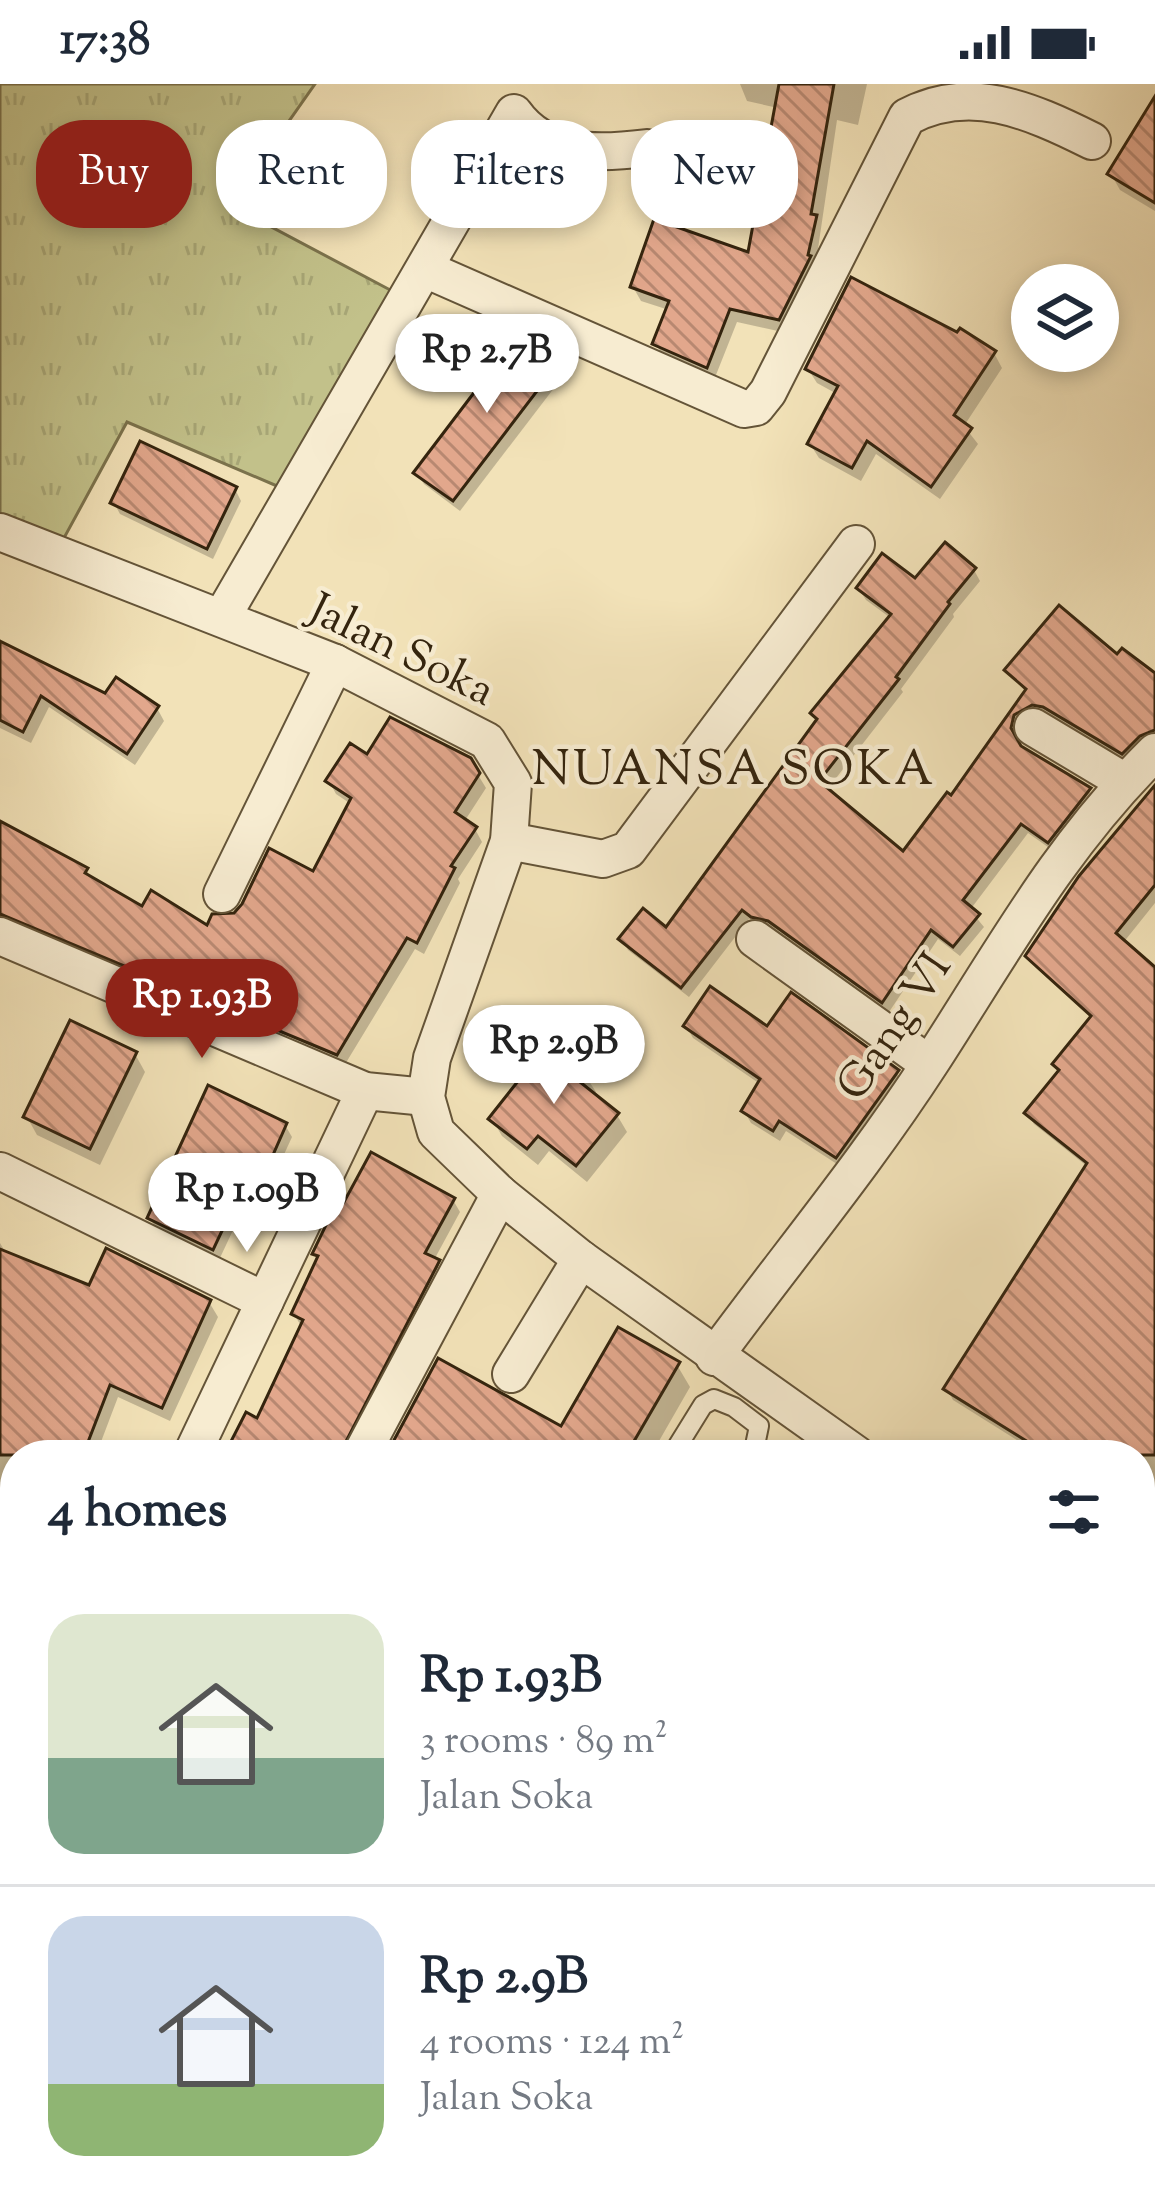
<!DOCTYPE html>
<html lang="en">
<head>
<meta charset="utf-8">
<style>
	body { margin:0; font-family:"Sorts Mill Goudy",serif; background:#f2f2f3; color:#1f2937; height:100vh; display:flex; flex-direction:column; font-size:45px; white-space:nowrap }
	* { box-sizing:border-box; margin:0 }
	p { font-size:39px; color:#747a83 }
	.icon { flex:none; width:66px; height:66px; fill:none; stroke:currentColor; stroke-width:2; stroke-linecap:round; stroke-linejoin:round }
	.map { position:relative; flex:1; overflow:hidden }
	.sheet { position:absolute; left:0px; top:1356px; width:1155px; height:771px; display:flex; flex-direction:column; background:#fff; border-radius:48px 48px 0 0; box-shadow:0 6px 18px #0003 }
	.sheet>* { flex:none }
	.hud { position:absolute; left:36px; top:36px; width:1083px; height:108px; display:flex; gap:24px }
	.buttons { position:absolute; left:1011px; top:180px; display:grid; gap:24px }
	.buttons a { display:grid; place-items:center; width:108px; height:108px; border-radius:50%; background:#fff; box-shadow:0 6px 18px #0003; font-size:60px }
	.price { position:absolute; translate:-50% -102px; padding:0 27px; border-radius:42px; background:#fff; color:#222; font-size:39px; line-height:78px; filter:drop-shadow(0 3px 6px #0008) }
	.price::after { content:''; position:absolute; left:50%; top:72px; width:36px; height:27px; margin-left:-18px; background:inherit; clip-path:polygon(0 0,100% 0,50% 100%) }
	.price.on { background:#8f2418; color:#fff }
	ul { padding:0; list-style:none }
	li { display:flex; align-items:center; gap:36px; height:300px; padding:0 48px }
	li+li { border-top:3px solid #e0e1e3 }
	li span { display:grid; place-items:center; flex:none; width:336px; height:240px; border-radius:36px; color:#555 }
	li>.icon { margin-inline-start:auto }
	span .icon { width:144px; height:144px; fill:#fffc; stroke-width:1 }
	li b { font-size:51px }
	h2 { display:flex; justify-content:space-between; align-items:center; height:144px; padding:0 48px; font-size:51px }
	.tag { padding:0 42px; border-radius:48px; background:#fff; box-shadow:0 6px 18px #0003; font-size:42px; line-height:108px }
	.tag.on { background:#8f2418; color:#fff }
	.status { display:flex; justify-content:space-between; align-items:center; height:84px; padding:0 60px; background:#fff; direction:ltr }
	.status svg { height:33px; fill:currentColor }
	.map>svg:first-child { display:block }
</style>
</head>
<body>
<div class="status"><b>17:38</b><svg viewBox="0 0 49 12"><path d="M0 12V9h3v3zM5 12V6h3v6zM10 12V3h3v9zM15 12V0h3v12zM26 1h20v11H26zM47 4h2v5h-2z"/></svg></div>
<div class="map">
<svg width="1155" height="2126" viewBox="0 0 1155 2126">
	<defs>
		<pattern id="grass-tufts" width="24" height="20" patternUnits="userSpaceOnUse" patternTransform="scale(3)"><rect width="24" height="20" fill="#c2c18a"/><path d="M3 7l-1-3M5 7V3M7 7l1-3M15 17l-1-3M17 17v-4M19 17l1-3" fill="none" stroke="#a7a676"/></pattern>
		<pattern id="building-back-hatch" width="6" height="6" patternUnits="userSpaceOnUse" patternTransform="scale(3)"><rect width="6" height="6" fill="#e2a78c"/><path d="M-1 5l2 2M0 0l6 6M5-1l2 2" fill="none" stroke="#b88871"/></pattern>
	</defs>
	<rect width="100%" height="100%" fill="#f2e2b8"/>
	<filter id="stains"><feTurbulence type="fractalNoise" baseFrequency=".00167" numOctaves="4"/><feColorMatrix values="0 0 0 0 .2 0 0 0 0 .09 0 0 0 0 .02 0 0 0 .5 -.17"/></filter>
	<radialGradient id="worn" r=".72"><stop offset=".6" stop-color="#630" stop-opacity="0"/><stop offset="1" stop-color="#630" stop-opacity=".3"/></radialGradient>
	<path fill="url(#grass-tufts)" stroke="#7b724c" stroke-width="3" d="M 0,0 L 315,0 L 230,121 L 394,208 L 277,402 L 127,338 L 64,454 L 0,430 Z"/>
	<g fill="#0003">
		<path d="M 740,0 L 867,0 L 858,41 L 837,36 L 815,185 L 787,249 L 737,238 L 714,296 L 664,274 L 656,260 L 669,226 L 641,217 L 633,203 L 751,172 L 778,24 L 747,17 Z"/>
		<path d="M 1155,18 L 1155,127 L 1120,106 L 1111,90 Z"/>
		<path d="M 958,251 L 994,269 L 1002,284 L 964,342 L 978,360 L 940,415 L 876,370 L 861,397 L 819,374 L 810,360 L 837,310 L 817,299 L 808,285 Z"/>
		<path d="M 557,279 L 564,291 L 460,427 L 424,400 L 417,389 Z"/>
		<path d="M 235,405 L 241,417 L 213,475 L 120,430 L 114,419 Z"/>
		<path d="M 974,486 L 980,497 L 953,530 L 954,533 L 901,605 L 903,608 L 826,707 L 903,771 L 952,715 L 1027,609 L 1007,587 L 1118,574 L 1155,593 L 1155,657 L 1129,680 L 1053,634 L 1040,631 L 1027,635 L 1015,654 L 1017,660 L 1089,706 L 1095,717 L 1055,768 L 1028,749 L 970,826 L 984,843 L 960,872 L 938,855 L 889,928 L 777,847 L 760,844 L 749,835 L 689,913 L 628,866 L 622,855 L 667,847 L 818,638 L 813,630 L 892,535 L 866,516 L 859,505 Z"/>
		<path d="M 0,560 L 106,613 L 157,624 L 164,637 L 135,681 L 49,623 L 31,659 L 0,644 Z"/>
		<path d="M 368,674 L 469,676 L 486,704 L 464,738 L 475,745 L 482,758 L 458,795 L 460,799 L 424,870 L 415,865 L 344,982 L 0,840 L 0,739 L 86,786 L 93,797 L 143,826 L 208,845 L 314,791 L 351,720 L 336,710 L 329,697 Z"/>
		<path d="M 1155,706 L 1155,819 L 1123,859 L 1155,887 L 1155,1442 L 1140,1433 L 1140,1371 L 1041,1371 L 953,1316 L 947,1305 L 1088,1083 L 1034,1040 L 1028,1030 L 1060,989 L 1055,980 L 1092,935 L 1035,883 L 1029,872 Z"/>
		<path d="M 686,942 L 767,946 L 896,988 L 903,1000 L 843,1084 L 786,1047 L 780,1057 L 751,1039 L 744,1027 L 760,1000 L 693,954 Z"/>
		<path d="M 135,970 L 145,988 L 100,1081 L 37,1051 L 27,1033 Z"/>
		<path d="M 585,991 L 596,1008 L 593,1012 L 617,1031 L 627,1048 L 587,1098 L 549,1067 L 538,1081 L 502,1052 L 492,1035 Z"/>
		<path d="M 285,1041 L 292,1053 L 271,1099 L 258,1093 L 219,1176 L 157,1146 L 150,1134 Z"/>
		<path d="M 453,1116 L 460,1128 L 434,1176 L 444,1190 L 347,1371 L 227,1371 L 259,1338 L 301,1242 L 294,1230 L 320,1176 L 316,1170 Z"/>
		<path d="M 0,1159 L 7,1171 L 90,1205 L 209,1218 L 218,1233 L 170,1337 L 118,1313 L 96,1371 L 15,1371 L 15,1454 L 5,1476 L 15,1480 L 15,1560 L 0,1554 Z"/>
		<path d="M 677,1281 L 690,1303 L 651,1371 L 390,1371 L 562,1346 Z"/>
		<path d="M 1140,1608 L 1155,1618 L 1155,1735 L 1144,1752 L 1140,1749 Z"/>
		<path d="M 1143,1763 L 1155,1770 L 1155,1997 L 1147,2012 L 1155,2016 L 1155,2114 L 1140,2107 Z"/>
		<path d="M 15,2054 L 15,2112 L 200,2112 L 220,2126 L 0,2126 L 0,2058 L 10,2064 Z"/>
		<path d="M 438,2112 L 473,2112 L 469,2124 Z"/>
		<path d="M 527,2112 L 617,2112 L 610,2126 L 521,2126 Z"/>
		<path d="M 704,2112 L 962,2112 L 970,2116 L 975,2126 L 697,2126 Z"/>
	</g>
	<g fill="url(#building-back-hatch)" stroke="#34240e" stroke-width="3">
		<path d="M 779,0 L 834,0 L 811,130 L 817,131 L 808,171 L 811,172 L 779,236 L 730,225 L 707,284 L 652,260 L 669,217 L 630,203 L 654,135 L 748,168 Z"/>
		<path d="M 1155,12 L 1155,119 L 1107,90 Z"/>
		<path d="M 851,193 L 957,248 L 960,244 L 996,267 L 954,331 L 972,344 L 931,403 L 867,357 L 852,384 L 807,360 L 838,302 L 805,285 Z"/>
		<path d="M 514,248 L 560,277 L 453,417 L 413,389 L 495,281 L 492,279 Z"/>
		<path d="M 140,357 L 237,403 L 207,465 L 110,419 Z"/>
		<path d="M 945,458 L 976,484 L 948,518 L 950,520 L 896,593 L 899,595 L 819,697 L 903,767 L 947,708 L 951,711 L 1026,605 L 1004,586 L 1059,521 L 1117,570 L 1122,564 L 1155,589 L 1155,646 L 1140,652 L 1122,670 L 1043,623 L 1032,621 L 1014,631 L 1011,644 L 1021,662 L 1091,704 L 1048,759 L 1021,740 L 963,816 L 980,830 L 953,863 L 931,846 L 882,919 L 768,837 L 751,833 L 742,826 L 681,904 L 618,855 L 643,824 L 666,843 L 817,635 L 810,629 L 891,530 L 856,504 L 882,469 L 915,494 Z"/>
		<path d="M 0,557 L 105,609 L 116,593 L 159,622 L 127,670 L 41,612 L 23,648 L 0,636 Z"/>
		<path d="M 390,633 L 471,674 L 480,689 L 455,728 L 477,743 L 451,782 L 455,784 L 417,859 L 407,854 L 337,971 L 0,830 L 0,737 L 88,784 L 85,789 L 142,822 L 151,806 L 207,841 L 212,830 L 234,829 L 242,820 L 269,764 L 313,787 L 351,714 L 325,697 L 350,659 L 367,670 Z"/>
		<path d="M 1155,701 L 1155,801 L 1116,849 L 1155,883 L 1155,1371 L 1049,1371 L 943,1305 L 1087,1079 L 1024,1029 L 1059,986 L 1052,980 L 1091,932 L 1025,872 L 1079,792 Z"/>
		<path d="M 710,902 L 767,942 L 791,908 L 899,986 L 836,1074 L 779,1037 L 773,1047 L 741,1027 L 760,995 L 683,942 Z"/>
		<path d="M 70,936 L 137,968 L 90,1065 L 23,1033 Z"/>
		<path d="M 549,958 L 588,989 L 580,998 L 619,1029 L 576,1082 L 538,1052 L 527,1065 L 488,1035 Z"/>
		<path d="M 208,1001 L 287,1039 L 265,1089 L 252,1083 L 213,1166 L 147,1134 Z"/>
		<path d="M 371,1068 L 455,1114 L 425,1169 L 440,1176 L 339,1371 L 224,1371 L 246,1328 L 257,1334 L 303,1236 L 291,1230 L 318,1172 L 312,1170 L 338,1116 L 344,1118 Z"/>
		<path d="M 106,1164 L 211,1216 L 162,1324 L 110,1301 L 83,1371 L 0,1371 L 0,1165 L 89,1201 Z"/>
		<path d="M 618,1243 L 680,1278 L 626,1371 L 386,1371 L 438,1274 L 561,1342 Z"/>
	</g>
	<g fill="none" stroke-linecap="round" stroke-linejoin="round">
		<g stroke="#645438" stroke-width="22">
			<g id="service">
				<path d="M 672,1371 L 703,1321 L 714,1315 L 734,1323 L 759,1342 L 753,1371"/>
				<path d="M 1151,2126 L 1155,2118"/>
			</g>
		</g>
		<g stroke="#645438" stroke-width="40">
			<g id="minor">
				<path d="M 425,185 L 744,325 L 756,323 L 768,308 L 907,33 C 969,0 1028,25 1092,57"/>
				<path d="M 0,448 L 335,579 L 487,657 L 513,699 L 509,757 L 432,974 L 426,1013 L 436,1048 L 500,1110 L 581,1175 L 857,1371"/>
				<path d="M 222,533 L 514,29 C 545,73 599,70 647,64"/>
				<path d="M 1033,643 L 1125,698"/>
				<path d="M 509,757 L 603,775 L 628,766 L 856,460"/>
				<path d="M 222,810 L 335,579"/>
				<path d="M 0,852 L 365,1007 L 426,1013"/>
				<path d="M 755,855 L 929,980"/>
				<path d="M 0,1087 L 265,1217"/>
				<path d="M 714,1273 C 786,1175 865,1080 931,978 C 1003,867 1059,763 1155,668"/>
				<path d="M 511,1290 L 581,1175"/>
				<path d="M 194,1366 L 365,1007"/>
				<path d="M 361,1371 L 500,1110"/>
				<path d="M 1140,1536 L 1155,1545"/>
				<path d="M 0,1674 L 15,1680"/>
				<path d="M 0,1973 L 15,1980"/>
				<path d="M 306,2112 L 336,2126"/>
				<path d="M 994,2112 L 1027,2126"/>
			</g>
		</g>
		<use href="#service" stroke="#f7ecd1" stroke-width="18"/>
		<use href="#minor" stroke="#f7ecd1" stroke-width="36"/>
	</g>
	<g text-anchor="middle" stroke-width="9" stroke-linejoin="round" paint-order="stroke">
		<g font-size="45" fill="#34240e" stroke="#f7ecd1">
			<text transform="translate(403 564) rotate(26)" y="16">Jalan Soka</text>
			<text transform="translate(892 941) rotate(-56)" y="16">Gang VI</text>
		</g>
		<g font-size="48" letter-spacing="3" fill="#34240e" stroke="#f7ecd1">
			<text x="734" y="700">NUANSA SOKA</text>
		</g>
	</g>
	<rect width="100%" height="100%" filter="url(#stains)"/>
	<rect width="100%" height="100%" fill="url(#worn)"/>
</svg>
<div class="buttons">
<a><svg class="icon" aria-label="layers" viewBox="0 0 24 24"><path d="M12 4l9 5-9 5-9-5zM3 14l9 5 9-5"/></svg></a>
</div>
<b class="price" style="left:487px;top:332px">Rp 2.7B</b>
<b class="price on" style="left:202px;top:977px">Rp 1.93B</b>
<b class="price" style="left:554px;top:1023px">Rp 2.9B</b>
<b class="price" style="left:247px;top:1171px">Rp 1.09B</b>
<div class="hud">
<a class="tag on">Buy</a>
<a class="tag">Rent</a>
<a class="tag">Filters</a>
<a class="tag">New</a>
</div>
<section class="sheet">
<h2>4 homes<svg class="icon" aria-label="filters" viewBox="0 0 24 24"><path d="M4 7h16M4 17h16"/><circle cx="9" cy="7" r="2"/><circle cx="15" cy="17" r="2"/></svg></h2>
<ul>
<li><span style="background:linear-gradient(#dfe7d0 60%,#7fa58c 0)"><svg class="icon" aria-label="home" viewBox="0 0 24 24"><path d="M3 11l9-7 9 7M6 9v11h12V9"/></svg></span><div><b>Rp 1.93B</b><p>3 rooms · 89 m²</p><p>Jalan Soka</p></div></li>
<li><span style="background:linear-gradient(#c9d6e8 70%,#8fb573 0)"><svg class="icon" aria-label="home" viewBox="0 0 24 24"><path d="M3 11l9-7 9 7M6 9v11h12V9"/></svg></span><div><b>Rp 2.9B</b><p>4 rooms · 124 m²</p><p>Jalan Soka</p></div></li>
</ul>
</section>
</div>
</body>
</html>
